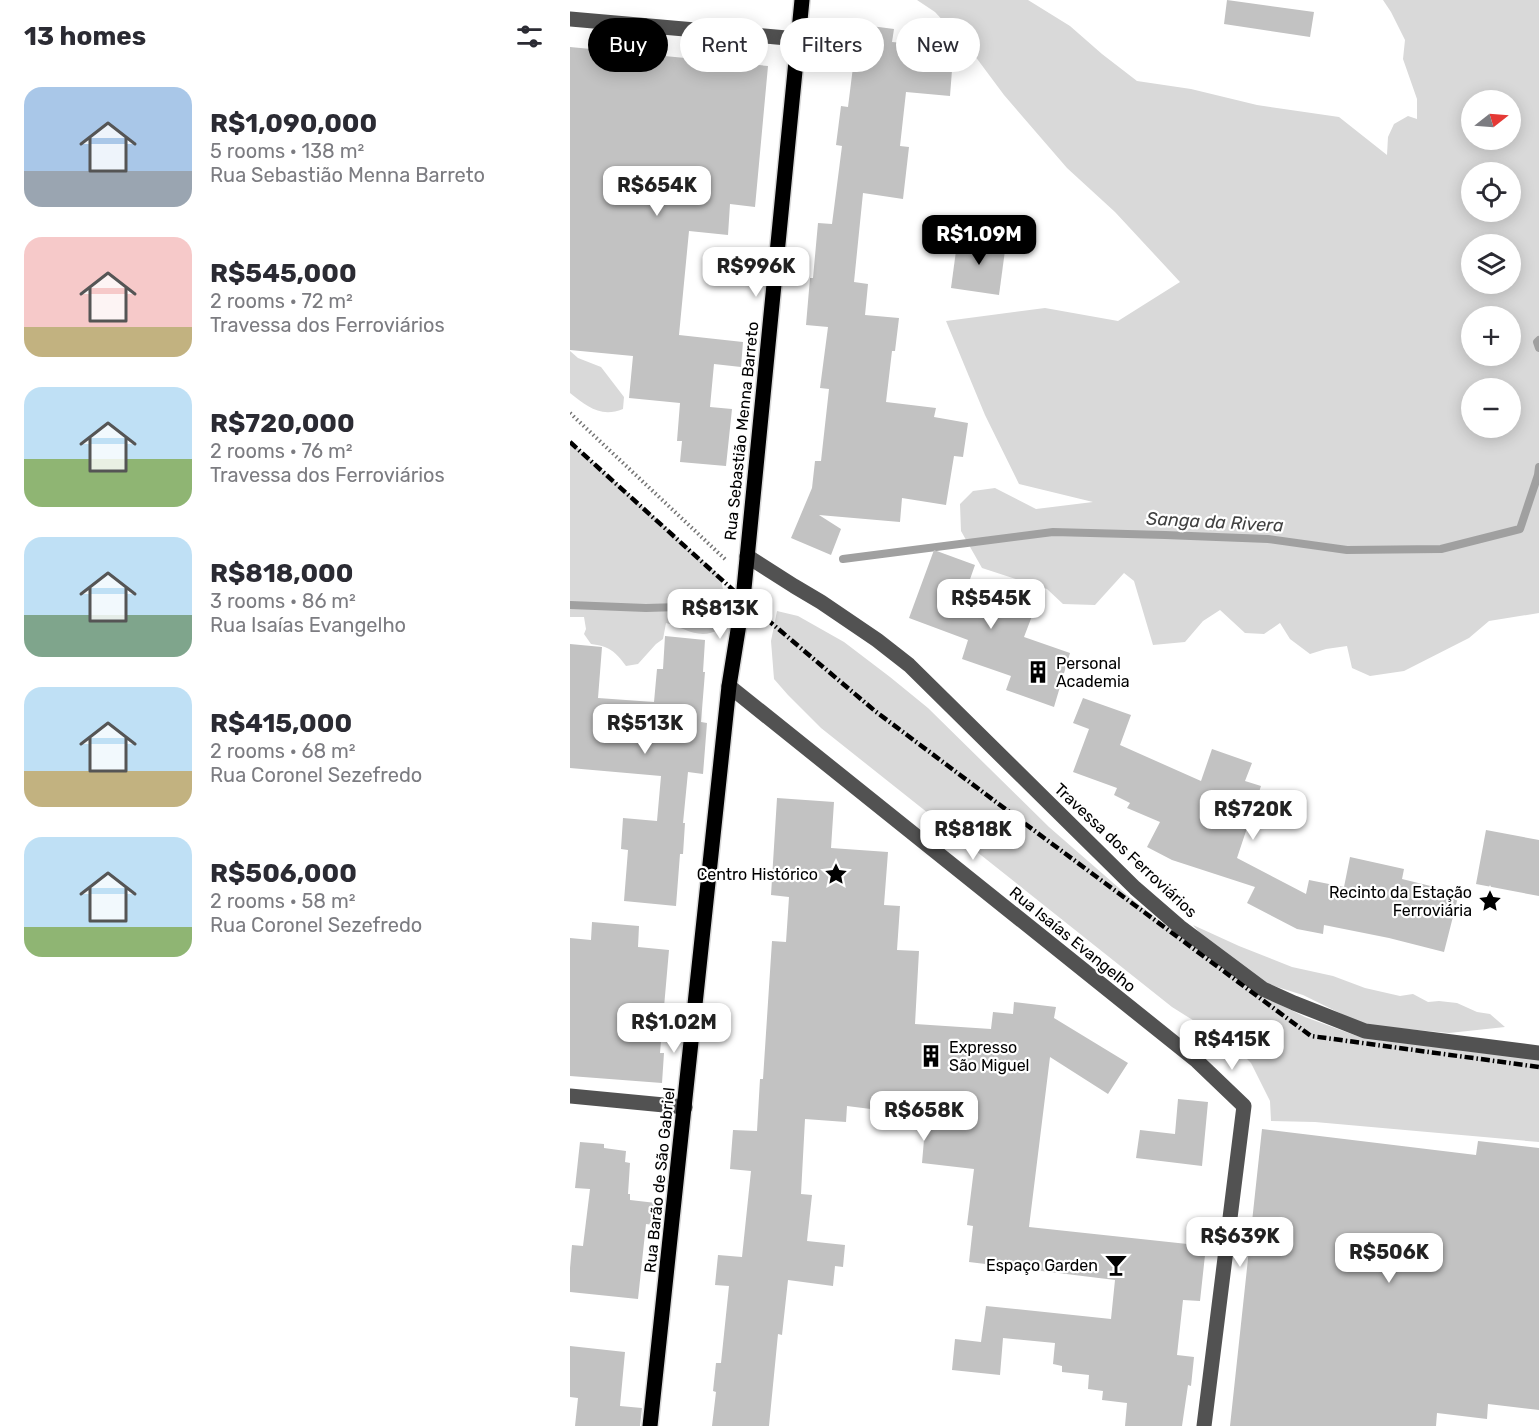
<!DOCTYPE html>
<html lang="en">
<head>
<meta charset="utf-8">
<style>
	body { margin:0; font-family:Rubik,sans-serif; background:#f7f7f7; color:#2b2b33; height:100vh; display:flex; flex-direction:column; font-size:22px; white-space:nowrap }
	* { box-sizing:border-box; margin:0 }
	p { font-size:20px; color:#7c7c81 }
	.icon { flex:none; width:33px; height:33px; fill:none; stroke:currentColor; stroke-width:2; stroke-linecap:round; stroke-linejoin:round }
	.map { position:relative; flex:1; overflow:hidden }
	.drawer { display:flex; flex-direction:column; background:#fff; width:570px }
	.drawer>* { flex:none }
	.banner { position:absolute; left:18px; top:18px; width:570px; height:54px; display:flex; gap:12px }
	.needle { width:39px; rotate:73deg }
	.tools { position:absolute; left:891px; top:90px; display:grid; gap:12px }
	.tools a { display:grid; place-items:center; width:60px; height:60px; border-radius:50%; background:#fff; box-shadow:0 3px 15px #0003; font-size:30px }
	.price { position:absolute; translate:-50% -51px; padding:0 14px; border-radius:12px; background:#fff; color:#222; font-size:20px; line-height:39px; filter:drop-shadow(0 2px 3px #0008) }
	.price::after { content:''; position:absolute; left:50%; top:36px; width:18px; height:14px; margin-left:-9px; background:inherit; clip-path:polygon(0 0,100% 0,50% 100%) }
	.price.active { background:#000; color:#fff }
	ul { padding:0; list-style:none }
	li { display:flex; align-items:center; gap:18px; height:150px; padding:0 24px }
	li span { display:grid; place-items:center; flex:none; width:168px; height:120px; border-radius:18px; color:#555 }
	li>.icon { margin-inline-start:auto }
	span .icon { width:72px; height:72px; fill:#fffc; stroke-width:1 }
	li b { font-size:26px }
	h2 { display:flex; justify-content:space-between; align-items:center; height:72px; padding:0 24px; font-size:26px }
	.tag { padding:0 21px; border-radius:27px; background:#fff; box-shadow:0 3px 15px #0003; font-size:21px; line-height:54px }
	.tag.active { background:#000; color:#fff }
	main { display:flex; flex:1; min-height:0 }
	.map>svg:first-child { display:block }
</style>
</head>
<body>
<main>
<section class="drawer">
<h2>13 homes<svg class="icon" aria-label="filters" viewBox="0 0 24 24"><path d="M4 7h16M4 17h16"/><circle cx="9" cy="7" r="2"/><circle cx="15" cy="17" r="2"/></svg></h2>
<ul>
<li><span style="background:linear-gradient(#a9c7e8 70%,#9aa5b1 0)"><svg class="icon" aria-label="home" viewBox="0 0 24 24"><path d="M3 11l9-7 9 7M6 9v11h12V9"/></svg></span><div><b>R$1,090,000</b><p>5 rooms · 138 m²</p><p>Rua Sebastião Menna Barreto</p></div></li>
<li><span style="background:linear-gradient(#f6c9c9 75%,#c2b280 0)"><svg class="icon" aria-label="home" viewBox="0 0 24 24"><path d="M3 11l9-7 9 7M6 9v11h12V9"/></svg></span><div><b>R$545,000</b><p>2 rooms · 72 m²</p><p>Travessa dos Ferroviários</p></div></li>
<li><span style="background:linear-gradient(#bfe0f5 60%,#8fb573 0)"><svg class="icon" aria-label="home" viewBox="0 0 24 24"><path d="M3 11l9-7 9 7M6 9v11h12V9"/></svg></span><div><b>R$720,000</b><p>2 rooms · 76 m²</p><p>Travessa dos Ferroviários</p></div></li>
<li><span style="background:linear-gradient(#bfe0f5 65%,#7fa58c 0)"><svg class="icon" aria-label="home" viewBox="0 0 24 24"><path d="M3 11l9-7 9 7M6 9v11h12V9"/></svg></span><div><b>R$818,000</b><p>3 rooms · 86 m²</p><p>Rua Isaías Evangelho</p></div></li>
<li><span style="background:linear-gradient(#bfe0f5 70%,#c2b280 0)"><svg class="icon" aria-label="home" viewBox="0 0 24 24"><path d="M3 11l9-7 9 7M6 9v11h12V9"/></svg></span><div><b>R$415,000</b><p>2 rooms · 68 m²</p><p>Rua Coronel Sezefredo</p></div></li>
<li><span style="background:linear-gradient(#bfe0f5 75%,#8fb573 0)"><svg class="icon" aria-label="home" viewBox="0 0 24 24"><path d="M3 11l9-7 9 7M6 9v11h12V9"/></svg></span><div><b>R$506,000</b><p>2 rooms · 58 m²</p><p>Rua Coronel Sezefredo</p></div></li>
</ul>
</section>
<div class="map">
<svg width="969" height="1426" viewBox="0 0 969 1426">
	<rect width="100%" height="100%" fill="#fff"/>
	<g fill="#d9d9d9" fill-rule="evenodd">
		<path d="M 347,0 L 458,0 L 500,26 L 532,54 L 567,81 L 621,89 L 687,105 L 769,117 L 817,155 L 818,137 L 824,124 L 838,116 L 847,119 L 847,99 L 833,59 L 835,40 L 821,12 L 813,0 L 969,0 L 969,613 L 919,621 L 899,638 L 834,671 L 800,676 L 782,668 L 777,646 L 756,649 L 740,654 L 720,639 L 710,623 L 694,634 L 675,633 L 650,610 L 633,621 L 615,642 L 583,645 L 564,581 L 554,573 L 525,605 L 493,604 L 477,589 L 412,568 L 391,531 L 390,504 L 403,491 L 425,488 L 466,509 L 523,502 L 449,484 L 415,415 L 376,321 L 475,308 L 548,321 L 610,282 L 545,212 L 497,168 L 434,95 L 402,52 L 365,12 ZM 902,100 L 940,100 L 940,140 L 902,140 ZM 902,172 L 940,172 L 940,212 L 902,212 ZM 940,244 L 940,284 L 902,284 L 902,244 ZM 902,316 L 940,316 L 940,356 L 902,356 ZM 902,388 L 940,388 L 940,428 L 902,428 Z"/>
		<path d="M 0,351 L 8,358 L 31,367 L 54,397 L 53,409 C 30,418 17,406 0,393 Z"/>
		<path d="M 0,441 L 150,576 L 155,598 L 150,629 C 129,641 116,628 96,623 L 93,639 L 86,644 L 68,664 L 56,666 C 45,651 39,646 21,644 L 14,634 L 16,629 L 14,617 L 0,617 Z"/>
		<path d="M 207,611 L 228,616 L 274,642 L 320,677 L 358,708 L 479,827 L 557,895 L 590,921 L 697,998 L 735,1017 L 787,1036 L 912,1053 L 969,1058 L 969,1142 L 745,1122 L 701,1121 L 700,1101 L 681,1063 L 664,1046 L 602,1007 L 251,728 L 218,695 L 204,679 L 201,641 Z"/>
		<path d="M 623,925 L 669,946 L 722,967 L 763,976 L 795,988 L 830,996 L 843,994 L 858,1002 L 869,1001 L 887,1003 L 907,1012 L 920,1014 L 935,1027 L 879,1033 L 794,1025 L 733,995 L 691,982 L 637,942 Z"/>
	</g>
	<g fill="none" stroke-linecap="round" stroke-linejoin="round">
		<g stroke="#a0a0a0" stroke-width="8">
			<path d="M 969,340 L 967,342 L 969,348"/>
			<path d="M 273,559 L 483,532 L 595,535 L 698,539 L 777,550 L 871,549 L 950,529 L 968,475 L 969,467"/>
			<path d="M 0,605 L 76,608 L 143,606"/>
		</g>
	</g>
	<g fill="#c2c2c2">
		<path d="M 657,0 L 744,12 L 740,37 L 654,24 Z"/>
		<path d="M 278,23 L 324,29 L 322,42 L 344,44 L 342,65 L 382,70 L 380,96 L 336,92 L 330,146 L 339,147 L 333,199 L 293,193 L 284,282 L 298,284 L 295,315 L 329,318 L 325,351 L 322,351 L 316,402 L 366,408 L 364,417 L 398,423 L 393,457 L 384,456 L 376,505 L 332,498 L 330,522 L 249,515 L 271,529 L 261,555 L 221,538 L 242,488 L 245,461 L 251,461 L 259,389 L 250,388 L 258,327 L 236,325 L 240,278 L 243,278 L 248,223 L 262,224 L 272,146 L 266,145 L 271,106 L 278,107 L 284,59 L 273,58 Z"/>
		<path d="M 0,47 L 198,66 L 185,207 L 160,204 L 158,235 L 119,231 L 109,335 L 173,342 L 171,367 L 144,364 L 140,407 L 162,409 L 156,466 L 110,462 L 112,441 L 107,441 L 110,403 L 59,398 L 63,356 L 0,350 Z"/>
		<path d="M 388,236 L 436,243 L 429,295 L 381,288 Z"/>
		<path d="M 364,550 L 405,565 L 392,602 L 437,617 L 448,587 L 470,595 L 454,637 L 500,653 L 484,707 L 436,690 L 441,676 L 392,659 L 398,640 L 339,618 Z"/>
		<path d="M 95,636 L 135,640 L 133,672 L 135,672 L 131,722 L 137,723 L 133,774 L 118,772 L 113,823 L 115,823 L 113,854 L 110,854 L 106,906 L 54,901 L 58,850 L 51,849 L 53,818 L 87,821 L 91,776 L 0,768 L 0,644 L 32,647 L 28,698 L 84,702 L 87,669 L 93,669 Z"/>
		<path d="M 513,698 L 561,715 L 550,745 L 631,781 L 642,749 L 682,763 L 675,781 L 691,786 L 667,858 L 736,894 L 739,880 L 774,887 L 780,857 L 834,869 L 832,879 L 889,893 L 874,952 L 819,938 L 754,925 L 753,934 L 727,929 L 677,903 L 685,887 L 602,860 L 577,847 L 590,822 L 557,808 L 560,803 L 544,795 L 547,788 L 503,772 L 519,729 L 503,723 Z"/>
		<path d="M 207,798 L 264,802 L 261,848 L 318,852 L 314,905 L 330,906 L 327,950 L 349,951 L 345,1024 L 421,1029 L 423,1012 L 443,1014 L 444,1002 L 486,1007 L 484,1018 L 558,1063 L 538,1094 L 480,1057 L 459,1227 L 636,1246 L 630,1301 L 613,1300 L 607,1355 L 624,1357 L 621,1386 L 618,1385 L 612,1426 L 555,1426 L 557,1403 L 532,1400 L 533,1391 L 518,1389 L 519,1375 L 492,1372 L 492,1366 L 483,1364 L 485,1343 L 433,1338 L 430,1375 L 382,1370 L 385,1339 L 411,1342 L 416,1306 L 541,1319 L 545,1280 L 399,1262 L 403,1226 L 397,1225 L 404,1169 L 352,1163 L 356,1116 L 277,1106 L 276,1122 L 235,1119 L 231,1194 L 242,1195 L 237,1241 L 275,1245 L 273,1267 L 265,1266 L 263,1286 L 218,1280 L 212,1335 L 208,1334 L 199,1426 L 142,1426 L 146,1392 L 143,1391 L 146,1363 L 151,1363 L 159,1286 L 145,1285 L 148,1255 L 172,1257 L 181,1171 L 160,1169 L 163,1130 L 187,1131 L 190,1079 L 193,1079 L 202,941 L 216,942 L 219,897 L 201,895 Z"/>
		<path d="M 916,830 L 969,840 L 969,896 L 906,884 Z"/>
		<path d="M 22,922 L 69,926 L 68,947 L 99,950 L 90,1053 L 94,1053 L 92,1083 L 0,1076 L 0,938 L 21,940 Z"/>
		<path d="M 608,1099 L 638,1102 L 632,1166 L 566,1158 L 570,1130 L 605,1134 Z"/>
		<path d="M 692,1129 L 906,1155 L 908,1141 L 969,1148 L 969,1410 L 918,1404 L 917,1419 L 867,1413 L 866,1426 L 660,1426 Z"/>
		<path d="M 10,1142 L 34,1144 L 34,1148 L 56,1151 L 55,1162 L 60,1163 L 58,1194 L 60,1194 L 60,1200 L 86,1203 L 84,1225 L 76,1224 L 68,1299 L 0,1292 L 0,1268 L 2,1245 L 13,1246 L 20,1189 L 5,1188 Z"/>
		<path d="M 0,1346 L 55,1352 L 50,1406 L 72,1408 L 70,1426 L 5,1426 L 8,1398 L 0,1397 Z"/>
	</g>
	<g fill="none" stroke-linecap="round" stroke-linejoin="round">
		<g stroke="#dbdbdb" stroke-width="18">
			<path id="major" d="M 80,1426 L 159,686 L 173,599 L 232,0"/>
		</g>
		<path stroke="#747474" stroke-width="4" stroke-dasharray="1.5 3" stroke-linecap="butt" d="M 0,413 L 157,561"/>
		<g stroke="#525252" stroke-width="15">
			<path d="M 0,19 L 228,39"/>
			<path d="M 177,556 L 224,586 L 251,602 L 307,640 L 339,665 L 565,888 L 610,927 L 693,989 L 724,1003 L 795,1031 L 969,1053"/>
			<path d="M 159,686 L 627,1061 L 674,1106 L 634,1426"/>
			<path d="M 0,1096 L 115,1107"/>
		</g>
		<use href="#major" stroke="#000" stroke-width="15"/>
		<path stroke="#000" stroke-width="4.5" stroke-dasharray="9 3 1.5 3" stroke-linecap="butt" d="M 0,442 L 173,599 L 305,711 L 454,823 L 741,1036 L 969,1067"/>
	</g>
	<defs>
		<g id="building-bare" transform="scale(1.8)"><path d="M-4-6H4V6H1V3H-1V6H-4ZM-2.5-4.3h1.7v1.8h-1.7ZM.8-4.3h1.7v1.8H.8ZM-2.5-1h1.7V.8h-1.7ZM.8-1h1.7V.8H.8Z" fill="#000" stroke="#fff" stroke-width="2.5" paint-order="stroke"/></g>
		<g id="sight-bare" transform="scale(1.8)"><path d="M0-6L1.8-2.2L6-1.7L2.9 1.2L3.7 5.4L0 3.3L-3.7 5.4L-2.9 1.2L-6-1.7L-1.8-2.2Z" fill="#000" stroke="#fff" stroke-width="2.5" paint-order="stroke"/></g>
		<g id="bar-bare" transform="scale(1.8)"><path d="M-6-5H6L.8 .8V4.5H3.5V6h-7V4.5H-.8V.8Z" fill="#000" stroke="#fff" stroke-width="2.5" paint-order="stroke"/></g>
	</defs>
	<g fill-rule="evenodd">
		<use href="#building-bare" x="468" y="672"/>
		<use href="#sight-bare" x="266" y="874"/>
		<use href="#sight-bare" x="920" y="901"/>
		<use href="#building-bare" x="361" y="1056"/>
		<use href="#bar-bare" x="546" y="1265"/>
	</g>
	<g text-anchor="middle" stroke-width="4.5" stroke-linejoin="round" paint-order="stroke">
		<g font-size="16" fill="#000" stroke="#fff">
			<text transform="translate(171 431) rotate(-84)" y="6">Rua Sebastião Menna Barreto</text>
			<text transform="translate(556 850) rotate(43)" y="6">Travessa dos Ferroviários</text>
			<text transform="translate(503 939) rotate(39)" y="6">Rua Isaías Evangelho</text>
			<text transform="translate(89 1180) rotate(-84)" y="6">Rua Barão de São Gabriel</text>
		</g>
		<g font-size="16" fill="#000" stroke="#fff" text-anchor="end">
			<text x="486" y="669" text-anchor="start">Personal<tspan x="486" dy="18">Academia</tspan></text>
			<text x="248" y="880">Centro Histórico</text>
			<text x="902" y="898">Recinto da Estação<tspan x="902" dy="18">Ferroviária</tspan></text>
			<text x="379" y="1053" text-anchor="start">Expresso<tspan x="379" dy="18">São Miguel</tspan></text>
			<text x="528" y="1271">Espaço Garden</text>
		</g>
		<g font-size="18" font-style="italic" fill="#414141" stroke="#fff">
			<text transform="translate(645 522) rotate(3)" y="6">Sanga da Rivera</text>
		</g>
	</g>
</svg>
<div class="tools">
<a><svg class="needle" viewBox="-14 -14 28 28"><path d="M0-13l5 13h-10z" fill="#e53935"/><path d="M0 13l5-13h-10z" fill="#7c7c81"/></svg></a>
<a><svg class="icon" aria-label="locate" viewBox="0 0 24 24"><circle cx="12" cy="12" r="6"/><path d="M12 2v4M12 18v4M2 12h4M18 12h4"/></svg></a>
<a><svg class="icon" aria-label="layers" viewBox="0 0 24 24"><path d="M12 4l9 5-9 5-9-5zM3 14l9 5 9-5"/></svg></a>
<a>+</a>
<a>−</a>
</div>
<b class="price" style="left:87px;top:217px">R$654K</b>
<b class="price active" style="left:409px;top:266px">R$1.09M</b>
<b class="price" style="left:186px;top:298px">R$996K</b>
<b class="price" style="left:421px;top:630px">R$545K</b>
<b class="price" style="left:150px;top:640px">R$813K</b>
<b class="price" style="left:75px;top:755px">R$513K</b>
<b class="price" style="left:683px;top:841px">R$720K</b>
<b class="price" style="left:403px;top:861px">R$818K</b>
<b class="price" style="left:104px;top:1054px">R$1.02M</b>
<b class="price" style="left:662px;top:1071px">R$415K</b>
<b class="price" style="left:354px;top:1142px">R$658K</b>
<b class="price" style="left:670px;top:1268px">R$639K</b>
<b class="price" style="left:819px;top:1284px">R$506K</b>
<div class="banner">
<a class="tag active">Buy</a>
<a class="tag">Rent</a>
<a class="tag">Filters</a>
<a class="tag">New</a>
</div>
</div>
</main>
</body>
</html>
